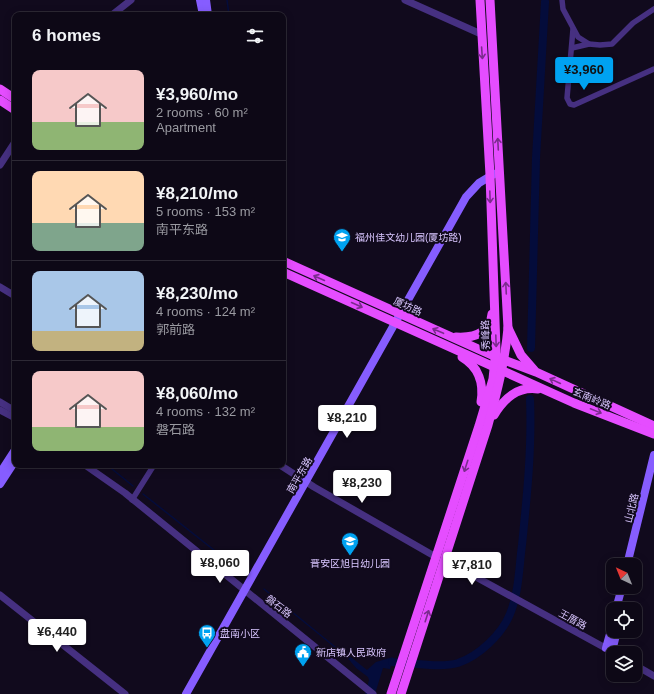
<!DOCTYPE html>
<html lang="en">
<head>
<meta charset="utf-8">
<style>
	body { margin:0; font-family:Arial,"Noto Sans SC",sans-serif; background:#1b1623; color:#f1f3f6; height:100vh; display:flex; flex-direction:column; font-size:15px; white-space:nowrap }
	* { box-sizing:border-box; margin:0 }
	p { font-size:13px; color:#9a9aa1 }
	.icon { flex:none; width:22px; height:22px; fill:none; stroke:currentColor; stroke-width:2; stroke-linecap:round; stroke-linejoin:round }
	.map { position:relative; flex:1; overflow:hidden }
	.details { position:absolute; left:12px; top:12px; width:274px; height:456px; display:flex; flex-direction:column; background:#0d0816; border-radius:8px; box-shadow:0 2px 10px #0003,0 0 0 1px #2d2935 }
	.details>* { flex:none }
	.needle { width:26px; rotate:317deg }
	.controls { position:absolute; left:606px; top:558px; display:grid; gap:8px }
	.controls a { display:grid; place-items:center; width:36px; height:36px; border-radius:8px; background:#0d0816; box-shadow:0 2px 10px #0003,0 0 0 1px #2d2935; font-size:20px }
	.price { position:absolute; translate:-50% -34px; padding:0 9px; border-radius:4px; background:#fff; color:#222; font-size:13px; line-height:26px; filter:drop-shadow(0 1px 2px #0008) }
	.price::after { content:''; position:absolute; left:50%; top:24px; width:12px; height:9px; margin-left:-6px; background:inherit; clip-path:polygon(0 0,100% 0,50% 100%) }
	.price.selected { background:#00a2f1; color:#111 }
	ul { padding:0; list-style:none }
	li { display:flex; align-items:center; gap:12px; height:100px; padding:0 20px }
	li+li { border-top:1px solid #2d2935 }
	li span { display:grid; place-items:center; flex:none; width:112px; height:80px; border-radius:8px; color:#555 }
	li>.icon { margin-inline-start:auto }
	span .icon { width:48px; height:48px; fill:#fffc; stroke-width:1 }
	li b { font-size:17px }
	h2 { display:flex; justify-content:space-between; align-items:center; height:48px; padding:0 20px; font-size:17px }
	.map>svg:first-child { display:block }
</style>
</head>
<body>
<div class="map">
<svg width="654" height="694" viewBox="0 0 654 694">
	<rect width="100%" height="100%" fill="#110a1d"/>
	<path fill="#040c3b" d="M 347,654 L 367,670 L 376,662 L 393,657 L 390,669 L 383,668 L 375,694 L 365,694 L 369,680 L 368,677 L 356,668 L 346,656 Z"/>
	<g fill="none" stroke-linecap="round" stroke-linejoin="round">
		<g stroke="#040c3b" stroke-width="1.5">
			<path d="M 227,0 L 229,15"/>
			<path d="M 107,465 L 133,486"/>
			<path d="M 143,494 L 243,573"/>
			<path d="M 264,589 L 346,656"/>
		</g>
		<g stroke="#040c3b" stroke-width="8">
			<path d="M 531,348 L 536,158 L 545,2"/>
			<path d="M 392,662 C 411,663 441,668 458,663 C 479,656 502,634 510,614 C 519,592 519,567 522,545 C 527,496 532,448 530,399"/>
		</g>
		<g stroke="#463081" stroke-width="5.5">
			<path d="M 562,0 L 563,9 L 578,37 L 589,44 L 600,45 L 612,44 L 633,23 L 654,9"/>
			<path d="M 573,29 L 567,98 L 570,104 L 574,105 L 654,69"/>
			<path d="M 572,48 L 589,44"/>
			<path d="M 132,500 L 154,465"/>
		</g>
		<g stroke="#463081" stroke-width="7">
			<path d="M 405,0 L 481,34"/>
			<path d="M 112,15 L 131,0"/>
			<path d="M 0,165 L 15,142"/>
			<path d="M 0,287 L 15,296"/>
			<path d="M 0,402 L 15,411"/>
			<path d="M 0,410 L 15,418"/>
			<path d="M 85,465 L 125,493 L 373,694"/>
			<path d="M 280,465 L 314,487 L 436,557"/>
			<path d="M 445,560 L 609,650"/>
			<path d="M 0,595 L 125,694"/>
			<path d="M 635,665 L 654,676"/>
		</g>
		<g stroke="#865dff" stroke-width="8">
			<path d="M 200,0 L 203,15"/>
			<path d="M 206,0 L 208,15"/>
			<path d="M 0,473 L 15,450"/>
			<path d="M 0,484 L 15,461"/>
			<path d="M 627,565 L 654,455"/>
			<path d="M 616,609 L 622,587"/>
			<path d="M 606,648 L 613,623"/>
			<path d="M 612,651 L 617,631"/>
			<path d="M 186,694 L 466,197 L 479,183 L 494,174"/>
		</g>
		<g stroke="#e54dff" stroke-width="9">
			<path d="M 0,89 L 15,99"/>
			<path d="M 0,100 L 15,110"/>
			<path d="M 283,261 L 496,357 L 536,372 L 654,426"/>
			<path d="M 283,272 L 574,403 L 654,434"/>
			<path d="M 508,328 L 521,355 L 534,370"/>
			<path d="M 456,337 C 473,338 490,334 492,314"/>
			<path d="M 462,357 C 479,367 484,384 481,402"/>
			<path d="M 494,415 C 504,399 517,386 538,389"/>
			<path d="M 391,694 L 479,426 L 493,379 L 496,350 L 490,175 L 480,0"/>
			<path d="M 401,694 L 488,425 C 497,392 505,361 508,328 L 490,0"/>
		</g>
	</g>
	<defs><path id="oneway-shaft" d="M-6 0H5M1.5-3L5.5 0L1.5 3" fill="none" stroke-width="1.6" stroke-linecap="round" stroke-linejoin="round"/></defs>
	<g stroke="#7b2c8e">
		<use href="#oneway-shaft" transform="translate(482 53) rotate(86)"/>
		<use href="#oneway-shaft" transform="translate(498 144) rotate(-93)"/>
		<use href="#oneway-shaft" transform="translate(490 197) rotate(88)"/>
		<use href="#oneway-shaft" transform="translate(319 278) rotate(-156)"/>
		<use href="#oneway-shaft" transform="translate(506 288) rotate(-93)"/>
		<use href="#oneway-shaft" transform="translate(357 305) rotate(24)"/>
		<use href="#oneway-shaft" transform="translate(438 331) rotate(-157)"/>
		<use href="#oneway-shaft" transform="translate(496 341) rotate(88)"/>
		<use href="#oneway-shaft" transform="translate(555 381) rotate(-155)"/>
		<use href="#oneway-shaft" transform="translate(596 411) rotate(22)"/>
		<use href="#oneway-shaft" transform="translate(466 466) rotate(108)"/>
		<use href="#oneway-shaft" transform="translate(427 616) rotate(-72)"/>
	</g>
	<defs>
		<g id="school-pin" transform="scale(0.9)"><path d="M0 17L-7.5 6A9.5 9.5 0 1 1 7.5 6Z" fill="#00a2f1" stroke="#110a1d"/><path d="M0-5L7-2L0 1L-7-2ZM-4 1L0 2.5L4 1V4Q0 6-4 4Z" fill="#fff"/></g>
		<g id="bus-pin" transform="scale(0.9)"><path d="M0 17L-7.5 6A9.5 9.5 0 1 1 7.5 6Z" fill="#00a2f1" stroke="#110a1d"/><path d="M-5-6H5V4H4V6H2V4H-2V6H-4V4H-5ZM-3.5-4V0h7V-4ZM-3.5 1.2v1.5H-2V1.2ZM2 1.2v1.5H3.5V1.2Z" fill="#fff"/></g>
		<g id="civic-pin" transform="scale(0.9)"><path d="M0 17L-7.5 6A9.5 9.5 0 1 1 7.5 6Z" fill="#00a2f1" stroke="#110a1d"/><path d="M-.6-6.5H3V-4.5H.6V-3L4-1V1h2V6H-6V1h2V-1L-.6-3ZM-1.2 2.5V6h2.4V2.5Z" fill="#fff"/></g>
	</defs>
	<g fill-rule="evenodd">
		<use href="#school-pin" x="342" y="237"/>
		<use href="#school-pin" x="350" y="541"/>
		<use href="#bus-pin" x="207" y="633"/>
		<use href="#civic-pin" x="303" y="652"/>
	</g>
	<g text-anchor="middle" stroke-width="4" stroke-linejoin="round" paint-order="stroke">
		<g font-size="10" fill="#d9c6ff" stroke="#110a1d" text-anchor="start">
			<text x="355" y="241">福州佳文幼儿园(厦坊路)</text>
			<text x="350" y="567" text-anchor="middle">晋安区旭日幼儿园</text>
			<text x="220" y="637">盘南小区</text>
			<text x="316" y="656">新店镇人民政府</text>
		</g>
		<g font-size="10" fill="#d9c6ff" stroke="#110a1d">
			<text transform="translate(408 306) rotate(24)" y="4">厦坊路</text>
			<text transform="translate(485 335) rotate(-92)" y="4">秀峰路</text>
			<text transform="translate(592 398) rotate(22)" y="4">玄南岭路</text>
			<text transform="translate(299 475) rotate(-60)" y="4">南平东路</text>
			<text transform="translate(631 508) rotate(-76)" y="4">山北路</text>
			<text transform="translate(279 606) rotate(38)" y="4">磐石路</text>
			<text transform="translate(573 619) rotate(28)" y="4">王厝路</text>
		</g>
	</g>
</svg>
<div class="controls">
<a><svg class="needle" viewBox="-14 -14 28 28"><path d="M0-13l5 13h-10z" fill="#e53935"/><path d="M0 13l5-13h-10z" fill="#9a9aa1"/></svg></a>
<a><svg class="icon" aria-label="locate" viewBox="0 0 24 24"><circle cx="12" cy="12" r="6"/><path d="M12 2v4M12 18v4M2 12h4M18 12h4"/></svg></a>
<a><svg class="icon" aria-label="layers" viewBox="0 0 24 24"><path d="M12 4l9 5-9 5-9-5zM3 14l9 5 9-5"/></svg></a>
</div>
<b class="price selected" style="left:584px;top:91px">¥3,960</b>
<b class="price" style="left:347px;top:439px">¥8,210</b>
<b class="price" style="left:362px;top:504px">¥8,230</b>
<b class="price" style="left:220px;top:584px">¥8,060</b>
<b class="price" style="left:472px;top:586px">¥7,810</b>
<b class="price" style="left:57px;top:653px">¥6,440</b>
<section class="details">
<h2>6 homes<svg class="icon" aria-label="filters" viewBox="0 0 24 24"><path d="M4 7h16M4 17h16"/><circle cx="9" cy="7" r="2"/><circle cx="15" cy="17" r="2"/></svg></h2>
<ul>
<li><span style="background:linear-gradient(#f6c9c9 65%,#8fb573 0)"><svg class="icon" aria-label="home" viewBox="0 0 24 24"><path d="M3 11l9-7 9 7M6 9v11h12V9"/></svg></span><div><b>¥3,960/mo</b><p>2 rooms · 60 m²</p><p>Apartment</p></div></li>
<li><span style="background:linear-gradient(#ffd9b3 65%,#7fa58c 0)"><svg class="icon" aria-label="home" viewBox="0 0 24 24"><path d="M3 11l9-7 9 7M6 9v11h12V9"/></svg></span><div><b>¥8,210/mo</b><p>5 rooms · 153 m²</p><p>南平东路</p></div></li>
<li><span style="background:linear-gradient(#a9c7e8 75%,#c2b280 0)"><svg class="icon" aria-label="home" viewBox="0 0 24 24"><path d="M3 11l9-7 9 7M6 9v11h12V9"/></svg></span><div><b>¥8,230/mo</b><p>4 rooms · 124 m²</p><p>郭前路</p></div></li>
<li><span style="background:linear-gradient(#f6c9c9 70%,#8fb573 0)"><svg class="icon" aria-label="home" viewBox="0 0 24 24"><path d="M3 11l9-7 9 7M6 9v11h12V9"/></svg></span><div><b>¥8,060/mo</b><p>4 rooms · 132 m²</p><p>磐石路</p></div></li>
</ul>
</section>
</div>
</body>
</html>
